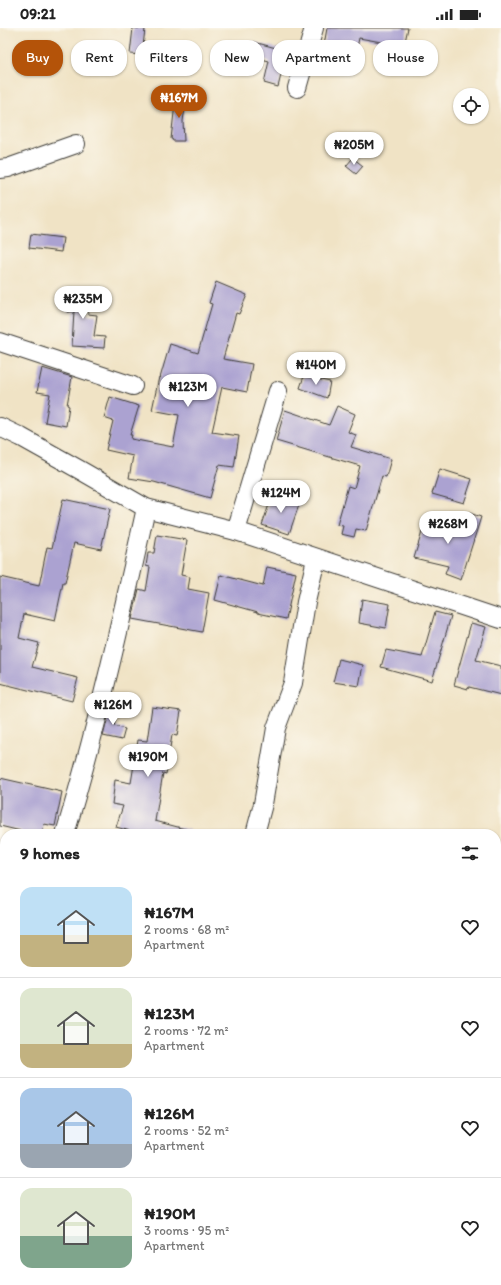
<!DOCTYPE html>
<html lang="en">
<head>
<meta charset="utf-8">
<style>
	body { margin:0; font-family:Itim,sans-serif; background:#f6f6f6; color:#222; height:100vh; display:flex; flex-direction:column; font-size:15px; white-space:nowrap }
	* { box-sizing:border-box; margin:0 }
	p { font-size:13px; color:#767676 }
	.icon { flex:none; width:22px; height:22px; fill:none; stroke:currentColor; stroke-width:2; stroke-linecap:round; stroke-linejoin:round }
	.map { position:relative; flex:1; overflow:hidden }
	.drawer { position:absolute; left:0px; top:801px; width:501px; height:456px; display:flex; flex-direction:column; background:#fff; border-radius:16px 16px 0 0; box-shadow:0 1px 3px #0004 }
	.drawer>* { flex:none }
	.guide { position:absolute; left:12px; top:12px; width:477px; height:36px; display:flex; gap:8px }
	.fabs { position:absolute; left:453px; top:60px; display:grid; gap:8px }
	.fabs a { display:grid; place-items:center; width:36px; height:36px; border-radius:50%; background:#fff; box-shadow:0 1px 3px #0004; font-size:20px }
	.price { position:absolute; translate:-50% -34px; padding:0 9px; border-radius:14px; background:#fff; color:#222; font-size:13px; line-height:26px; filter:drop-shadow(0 1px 2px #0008) }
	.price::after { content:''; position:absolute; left:50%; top:24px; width:12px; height:9px; margin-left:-6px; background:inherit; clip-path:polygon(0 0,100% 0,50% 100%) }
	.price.selected { background:#b45309; color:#fff }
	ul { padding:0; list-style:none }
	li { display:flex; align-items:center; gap:12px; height:100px; padding:0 20px }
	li+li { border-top:1px solid #e0e0e0 }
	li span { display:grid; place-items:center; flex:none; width:112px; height:80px; border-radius:12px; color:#555 }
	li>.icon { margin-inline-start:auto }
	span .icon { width:48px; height:48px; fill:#fffc; stroke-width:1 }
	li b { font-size:17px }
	h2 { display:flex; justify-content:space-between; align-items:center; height:48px; padding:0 20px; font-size:17px }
	.pill { padding:0 14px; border-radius:16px; background:#fff; box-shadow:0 1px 3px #0004; font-size:14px; line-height:36px }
	.pill.selected { background:#b45309; color:#fff }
	.status { display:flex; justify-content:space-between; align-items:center; height:28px; padding:0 20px; background:#fff; direction:ltr }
	.status svg { height:11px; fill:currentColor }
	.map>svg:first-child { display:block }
</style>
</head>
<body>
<div class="status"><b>09:21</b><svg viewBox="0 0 49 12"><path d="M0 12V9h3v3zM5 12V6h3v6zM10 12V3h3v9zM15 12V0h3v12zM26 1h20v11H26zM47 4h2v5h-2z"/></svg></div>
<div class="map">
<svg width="501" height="1257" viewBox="0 0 501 1257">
	<rect width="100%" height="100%" fill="#fbf7ec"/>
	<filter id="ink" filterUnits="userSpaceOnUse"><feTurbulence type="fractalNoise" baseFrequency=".025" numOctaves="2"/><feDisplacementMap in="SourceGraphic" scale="8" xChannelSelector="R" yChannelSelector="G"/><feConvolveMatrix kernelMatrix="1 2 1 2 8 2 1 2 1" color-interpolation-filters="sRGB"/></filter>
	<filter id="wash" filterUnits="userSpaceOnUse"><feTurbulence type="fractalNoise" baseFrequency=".012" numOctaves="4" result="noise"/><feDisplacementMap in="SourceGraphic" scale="16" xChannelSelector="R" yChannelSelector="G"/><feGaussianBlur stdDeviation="0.9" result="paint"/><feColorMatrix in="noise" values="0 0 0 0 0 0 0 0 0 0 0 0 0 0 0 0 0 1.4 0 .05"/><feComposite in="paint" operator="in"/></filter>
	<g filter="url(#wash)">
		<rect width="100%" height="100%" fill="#f0e3c5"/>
		<g id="blocks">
			<g fill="#aba2d1">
				<path d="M 133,0 L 145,1 L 142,27 L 130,26 Z"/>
				<path d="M 327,0 L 408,0 L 404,18 L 359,10 L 355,30 L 323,23 Z"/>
				<path d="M 254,14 L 287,23 L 278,59 L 264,55 L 269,33 L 251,28 Z"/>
				<path d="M 176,67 L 183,67 L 183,73 L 186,74 L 183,93 L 184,113 L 173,113 L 172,111 L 171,111 Z"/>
				<path d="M 353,130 L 363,138 L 356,146 L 346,138 Z"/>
				<path d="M 31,206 L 63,210 L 61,224 L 29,220 Z"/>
				<path d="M 216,254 L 247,267 L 239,286 L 236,285 L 223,331 L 252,336 L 247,364 L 222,359 L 212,404 L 239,408 L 234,439 L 219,437 L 210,470 L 154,454 L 129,450 L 133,428 L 106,422 L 113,393 L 104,390 L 110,369 L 139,378 L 130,407 L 132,407 L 131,411 L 173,419 L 179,387 L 152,382 L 159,349 L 160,350 L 170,316 L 198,325 L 212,276 L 209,275 Z"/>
				<path d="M 68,260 L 87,260 L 88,286 L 97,287 L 94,308 L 105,309 L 104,320 L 72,318 L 74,283 L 68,284 Z"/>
				<path d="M 42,340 L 72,349 L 67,377 L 69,378 L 66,398 L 45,394 L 50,366 L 37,364 Z"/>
				<path d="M 304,348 L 330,354 L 327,370 L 300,360 Z"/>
				<path d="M 337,378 L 355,386 L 348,404 L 356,407 L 351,419 L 391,431 L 386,449 L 382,448 L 366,503 L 356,501 L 354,509 L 341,506 L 343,498 L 337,497 L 348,458 L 354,460 L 360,438 L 276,413 L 285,382 L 329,397 Z"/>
				<path d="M 440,441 L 472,451 L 464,475 L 432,466 Z"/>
				<path d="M 273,465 L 300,474 L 289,506 L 262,497 Z"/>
				<path d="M 63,471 L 110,481 L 101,521 L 74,515 L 65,555 L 63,555 L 55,593 L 24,586 L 19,610 L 39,615 L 32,639 L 78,650 L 72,673 L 0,655 L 0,549 L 39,558 L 47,519 L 52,520 Z"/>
				<path d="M 466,484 L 481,489 L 461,552 L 445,546 L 448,538 L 414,530 L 426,491 L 460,504 Z"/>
				<path d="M 157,507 L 187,512 L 181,547 L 190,549 L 188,561 L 209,565 L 202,604 L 132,591 L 139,561 L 146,563 L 150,539 L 146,538 L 148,525 L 154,525 Z"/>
				<path d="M 267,539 L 296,545 L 286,591 L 258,585 L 258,584 L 215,572 L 221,547 L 263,558 Z"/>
				<path d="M 362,571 L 390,576 L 386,600 L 359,595 Z"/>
				<path d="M 435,584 L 451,588 L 432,653 L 381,639 L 386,622 L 422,629 Z"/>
				<path d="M 471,595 L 486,599 L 476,632 L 501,638 L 501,667 L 469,659 L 468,661 L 454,657 Z"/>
				<path d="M 339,631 L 363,637 L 359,658 L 333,654 Z"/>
				<path d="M 111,678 L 119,679 L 114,698 L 125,701 L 122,712 L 103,708 Z"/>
				<path d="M 152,679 L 181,683 L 177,708 L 172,707 L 166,746 L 163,745 L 155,793 L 189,802 L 188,806 L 141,806 L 116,799 L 123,778 L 112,776 L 115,752 L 131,755 L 138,712 L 147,713 Z"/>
				<path d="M 0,750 L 62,764 L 55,798 L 44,796 L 42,806 L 21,806 L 21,803 L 0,798 Z"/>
			</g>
		</g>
	</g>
	<g filter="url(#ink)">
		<use href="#blocks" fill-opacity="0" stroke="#3c3a35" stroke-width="1"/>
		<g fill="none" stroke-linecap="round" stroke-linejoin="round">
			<g stroke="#3c3a35" stroke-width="20">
				<g id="minor">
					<path d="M 297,60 L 314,0"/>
					<path d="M 0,141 L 8,140 L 76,116"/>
					<path d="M 0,314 L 133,358"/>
					<path d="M 0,399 L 21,409 L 80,442 L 146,480 L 236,503 L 501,591"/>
					<path d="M 236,503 L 278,363"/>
					<path d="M 65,806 C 97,700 122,589 146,480"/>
					<path d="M 255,806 L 263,776 L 276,700 L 293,655 L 306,574 L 316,531"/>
				</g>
			</g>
			<use href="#minor" stroke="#fff" stroke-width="18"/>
		</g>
	</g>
</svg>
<div class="fabs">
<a><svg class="icon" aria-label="locate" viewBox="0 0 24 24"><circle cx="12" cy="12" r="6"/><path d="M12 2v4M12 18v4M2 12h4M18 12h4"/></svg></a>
</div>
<b class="price selected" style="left:179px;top:91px">₦167M</b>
<b class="price" style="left:354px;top:138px">₦205M</b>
<b class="price" style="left:83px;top:292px">₦235M</b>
<b class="price" style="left:316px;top:358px">₦140M</b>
<b class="price" style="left:188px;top:380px">₦123M</b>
<b class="price" style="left:281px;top:486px">₦124M</b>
<b class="price" style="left:448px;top:517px">₦268M</b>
<b class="price" style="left:113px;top:698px">₦126M</b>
<b class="price" style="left:148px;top:750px">₦190M</b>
<div class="guide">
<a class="pill selected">Buy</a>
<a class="pill">Rent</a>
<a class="pill">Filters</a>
<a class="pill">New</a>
<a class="pill">Apartment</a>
<a class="pill">House</a>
</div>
<section class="drawer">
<h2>9 homes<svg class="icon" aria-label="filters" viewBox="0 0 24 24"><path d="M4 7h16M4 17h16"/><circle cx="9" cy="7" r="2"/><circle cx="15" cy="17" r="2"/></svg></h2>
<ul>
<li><span style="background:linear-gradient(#bfe0f5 60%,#c2b280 0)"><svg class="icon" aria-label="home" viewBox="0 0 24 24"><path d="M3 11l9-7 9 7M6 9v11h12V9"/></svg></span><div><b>₦167M</b><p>2 rooms · 68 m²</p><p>Apartment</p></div><svg class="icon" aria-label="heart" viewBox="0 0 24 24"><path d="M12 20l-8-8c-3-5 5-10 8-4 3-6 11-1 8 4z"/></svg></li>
<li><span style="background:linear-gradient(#dfe7d0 70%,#c2b280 0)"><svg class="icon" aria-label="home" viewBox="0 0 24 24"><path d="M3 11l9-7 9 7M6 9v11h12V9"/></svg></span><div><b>₦123M</b><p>2 rooms · 72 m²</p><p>Apartment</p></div><svg class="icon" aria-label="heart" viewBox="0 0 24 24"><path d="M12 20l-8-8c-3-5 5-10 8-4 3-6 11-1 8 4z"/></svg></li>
<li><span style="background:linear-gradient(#a9c7e8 70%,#9aa5b1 0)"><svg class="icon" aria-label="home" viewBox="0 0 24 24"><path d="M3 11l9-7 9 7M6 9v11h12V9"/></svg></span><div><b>₦126M</b><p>2 rooms · 52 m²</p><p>Apartment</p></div><svg class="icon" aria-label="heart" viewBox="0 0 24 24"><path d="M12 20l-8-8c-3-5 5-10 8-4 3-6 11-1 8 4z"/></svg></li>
<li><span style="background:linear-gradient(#dfe7d0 60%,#7fa58c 0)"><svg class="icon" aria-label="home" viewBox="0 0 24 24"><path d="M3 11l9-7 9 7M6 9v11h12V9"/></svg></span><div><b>₦190M</b><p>3 rooms · 95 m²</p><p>Apartment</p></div><svg class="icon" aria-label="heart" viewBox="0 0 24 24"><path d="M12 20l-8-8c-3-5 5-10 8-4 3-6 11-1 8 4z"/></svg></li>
</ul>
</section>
</div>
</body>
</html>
